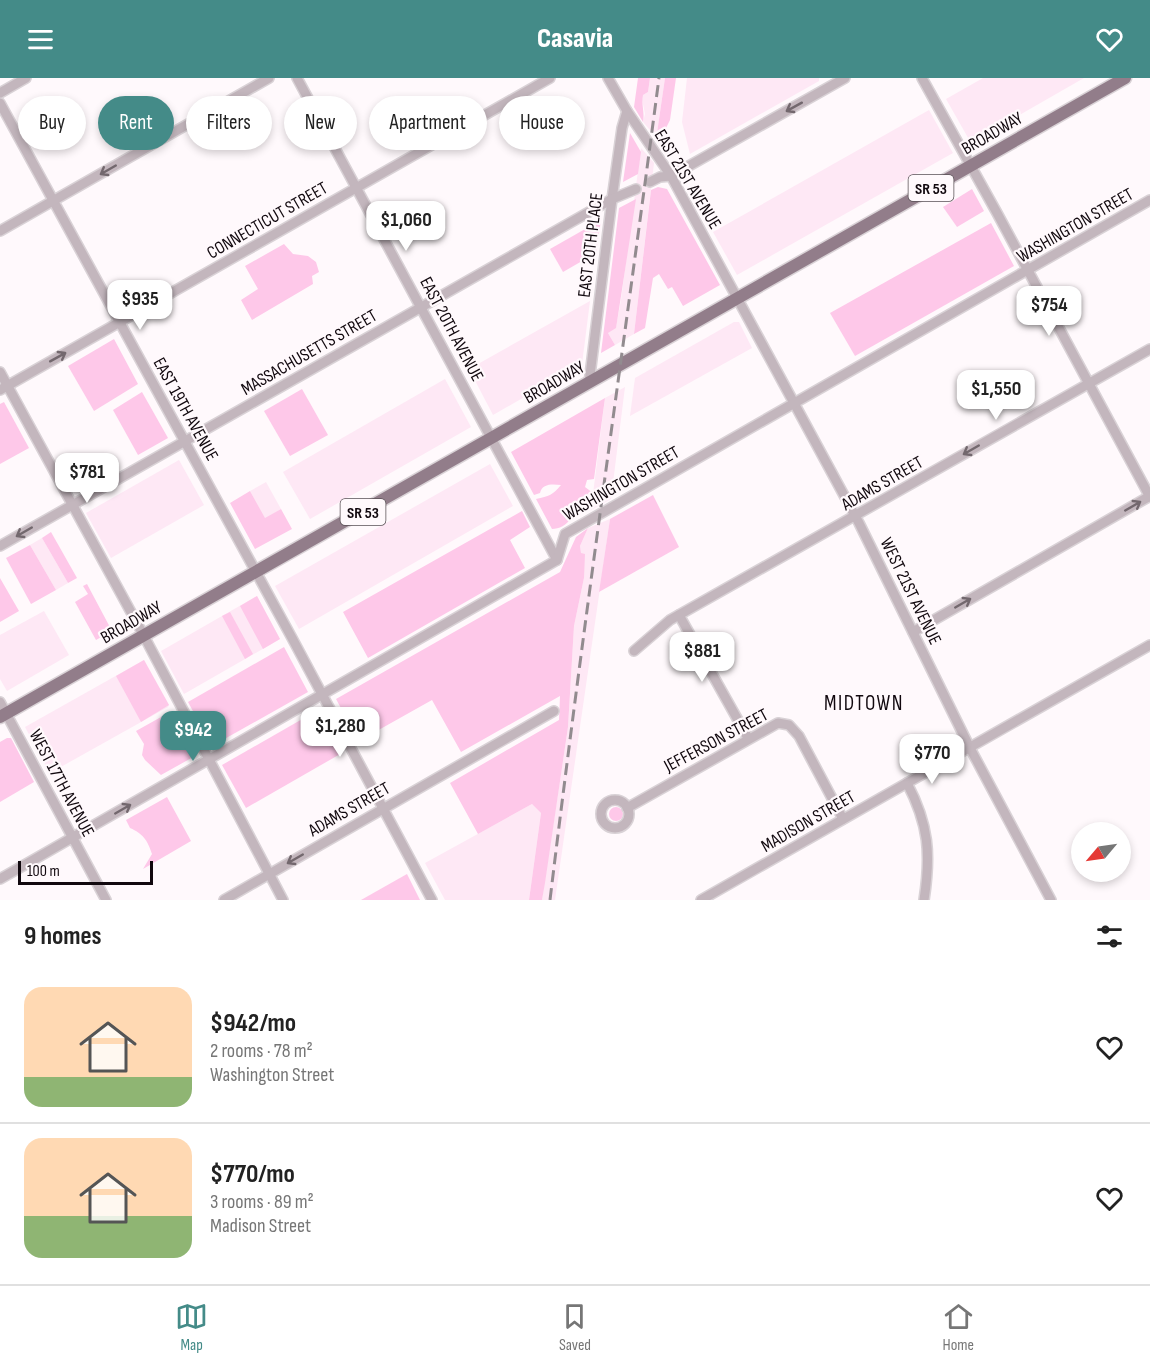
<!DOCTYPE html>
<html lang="en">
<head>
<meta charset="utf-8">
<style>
	body { margin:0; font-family:"Sofia Sans Condensed",sans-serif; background:#f2f2f2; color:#222; height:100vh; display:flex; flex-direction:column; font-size:22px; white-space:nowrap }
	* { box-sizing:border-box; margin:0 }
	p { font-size:20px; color:#767676 }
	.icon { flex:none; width:33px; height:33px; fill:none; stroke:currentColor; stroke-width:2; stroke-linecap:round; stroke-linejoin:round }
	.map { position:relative; height:822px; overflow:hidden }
	.details { display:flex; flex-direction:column; background:#fff; flex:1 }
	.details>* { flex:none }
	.hud { position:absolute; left:18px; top:18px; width:600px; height:54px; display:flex; gap:12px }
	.needle { width:39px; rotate:241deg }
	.controls { position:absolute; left:1071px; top:744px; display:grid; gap:12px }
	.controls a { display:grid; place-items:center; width:60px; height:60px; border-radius:50%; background:#fff; box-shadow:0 3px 9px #0003; font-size:30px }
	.scale { position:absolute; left:18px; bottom:15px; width:135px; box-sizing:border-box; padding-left:6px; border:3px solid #11080e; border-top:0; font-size:16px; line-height:21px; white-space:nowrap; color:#11080e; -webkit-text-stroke:4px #fff9fc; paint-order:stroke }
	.price { position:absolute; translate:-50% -51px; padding:0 14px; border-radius:12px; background:#fff; color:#222; font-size:20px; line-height:39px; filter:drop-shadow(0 2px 3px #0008) }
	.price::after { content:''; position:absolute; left:50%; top:36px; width:18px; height:14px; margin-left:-9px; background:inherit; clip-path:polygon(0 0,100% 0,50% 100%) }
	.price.active { background:#448b88; color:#fff }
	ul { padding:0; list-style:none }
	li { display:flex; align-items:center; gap:18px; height:150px; padding:0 24px }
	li+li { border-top:2px solid #e0e0e0 }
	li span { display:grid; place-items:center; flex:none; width:168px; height:120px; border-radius:18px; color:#555 }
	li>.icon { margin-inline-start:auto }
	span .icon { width:72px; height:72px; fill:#fffc; stroke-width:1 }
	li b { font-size:26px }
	h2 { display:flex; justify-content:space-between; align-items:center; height:72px; padding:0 24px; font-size:26px }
	.chip { padding:0 21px; border-radius:27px; background:#fff; box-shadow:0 3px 9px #0003; font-size:21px; line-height:54px }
	.chip.active { background:#448b88; color:#fff }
	header { display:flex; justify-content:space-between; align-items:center; height:78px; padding:0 24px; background:#448b88; color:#fff; font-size:27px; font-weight:800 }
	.tabs { display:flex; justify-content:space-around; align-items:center; height:84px; border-top:2px solid #e0e0e0; background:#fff; font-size:16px; color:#767676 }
	.tabs a { display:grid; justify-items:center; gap:3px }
	.tabs .active { color:#448b88 }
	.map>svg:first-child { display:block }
</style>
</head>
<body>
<header><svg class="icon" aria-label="menu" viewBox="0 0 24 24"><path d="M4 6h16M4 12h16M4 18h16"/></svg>Casavia<svg class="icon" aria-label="heart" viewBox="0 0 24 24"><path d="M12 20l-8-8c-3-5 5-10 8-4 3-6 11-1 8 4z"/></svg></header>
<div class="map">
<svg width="1150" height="822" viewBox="0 0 1150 822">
	<rect width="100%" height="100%" fill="#fff9fc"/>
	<g fill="#fee8f5">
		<path d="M 650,0 L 665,0 L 657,55 L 650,52 L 643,44 L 645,36 L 642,21 L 643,17 L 648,14 Z"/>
		<path d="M 687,0 L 819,0 L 819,3 L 690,76 L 682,44 Z"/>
		<path d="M 983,0 L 1084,0 L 971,65 L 946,21 Z"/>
		<path d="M 929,32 L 953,75 L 737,197 L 713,154 Z"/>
		<path d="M 641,70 L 654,85 L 634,256 L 615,267 L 608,255 L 616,249 L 621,222 Z"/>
		<path d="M 590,223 L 582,286 L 493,337 L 469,291 Z"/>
		<path d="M 734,244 L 739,244 L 752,270 L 630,338 L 635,300 Z"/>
		<path d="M 445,301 L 471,349 L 310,441 L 283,394 Z"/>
		<path d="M 625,309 L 611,421 L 591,432 L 605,320 Z"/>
		<path d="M 179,382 L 204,427 L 111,480 L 86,435 Z"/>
		<path d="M 490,386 L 513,428 L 299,551 L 275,508 Z"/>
		<path d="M 266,404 L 281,431 L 265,441 L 250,413 Z"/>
		<path d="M 610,441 L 555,822 L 542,822 L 568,649 L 574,548 L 584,500 L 580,468 L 588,450 Z"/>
		<path d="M 42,460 L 68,505 L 56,512 L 30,467 Z"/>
		<path d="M 257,518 L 280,561 L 184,616 L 161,573 Z"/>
		<path d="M 44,533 L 69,577 L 7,613 L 0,601 L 0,557 Z"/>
		<path d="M 144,582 L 169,627 L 168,629 L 50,695 L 25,649 Z"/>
		<path d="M 532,726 L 541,735 L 529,822 L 445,822 L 425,785 Z"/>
	</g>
	<g fill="#fec8e9">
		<path d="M 638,0 L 650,0 L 648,14 L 643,17 C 641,26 645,35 643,44 L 634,29 Z"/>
		<path d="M 665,0 L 676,0 L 670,42 L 664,54 L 657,55 Z"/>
		<path d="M 630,55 L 641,74 L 638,96 L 623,104 Z"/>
		<path d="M 658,109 L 667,111 L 720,207 L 683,228 L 672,209 L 668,211 L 659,196 L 653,200 L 645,250 L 634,256 L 651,112 Z"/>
		<path d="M 972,111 L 984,133 L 957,149 L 943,129 Z"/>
		<path d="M 636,121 L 617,244 L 616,250 L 608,255 L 615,267 L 601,275 L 619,130 Z"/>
		<path d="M 601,142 L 596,175 L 563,194 L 550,171 Z"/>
		<path d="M 991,145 L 1014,188 L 855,278 L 830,235 Z"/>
		<path d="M 284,166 L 293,176 L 308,178 L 316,184 L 319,194 L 312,198 L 313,206 L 252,242 L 241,222 L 258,211 L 245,188 Z"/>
		<path d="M 114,261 L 138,306 L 94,333 L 68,288 Z"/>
		<path d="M 302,311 L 328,357 L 290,378 L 264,333 Z"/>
		<path d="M 142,314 L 168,360 L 138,377 L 113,332 Z"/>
		<path d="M 605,320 L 594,401 L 587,402 L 585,409 L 593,415 L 592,429 L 570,441 C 567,447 559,451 552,451 L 536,421 C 549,418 553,417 561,407 C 553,406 542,405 540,415 L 534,417 L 511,374 Z"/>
		<path d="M 4,324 L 29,370 L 0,386 L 0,326 Z"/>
		<path d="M 250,413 L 265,440 L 281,431 L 292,451 L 255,471 L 230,425 Z"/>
		<path d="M 653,417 L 679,469 L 599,514 L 610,441 Z"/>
		<path d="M 522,433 L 530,449 L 510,462 L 525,490 L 368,580 L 343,534 Z"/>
		<path d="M 588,450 L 580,468 L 581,475 L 585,476 L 584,500 L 574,548 L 568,649 L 545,805 L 542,822 L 529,822 L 541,735 L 532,726 L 478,756 L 450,705 L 559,642 L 560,618 L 461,674 L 432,622 L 359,663 L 336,621 L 560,494 L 576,459 Z"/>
		<path d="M 51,454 L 77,500 L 68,505 L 42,460 Z"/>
		<path d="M 30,467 L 56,512 L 31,526 L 6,480 Z"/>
		<path d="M 0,500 L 19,533 L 0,544 Z"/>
		<path d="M 87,506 L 112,553 L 96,562 L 75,524 L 88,516 L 83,508 Z"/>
		<path d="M 257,518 L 280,561 L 263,571 L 240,528 Z"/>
		<path d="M 230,534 L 253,576 L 245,581 L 222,538 Z"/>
		<path d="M 284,569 L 308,614 L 212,668 L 188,624 Z"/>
		<path d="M 144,582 L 169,627 L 141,644 L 116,598 Z"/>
		<path d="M 318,632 L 342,675 L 246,730 L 222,687 Z"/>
		<path d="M 170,634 L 173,634 L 195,678 L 161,697 L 145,682 L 142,677 L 144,666 L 136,653 Z"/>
		<path d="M 7,660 L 11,660 L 34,704 L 0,724 L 0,664 Z"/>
		<path d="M 167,719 L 191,763 L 143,791 L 152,776 C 147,761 143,756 130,750 L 126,742 Z"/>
		<circle cx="616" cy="736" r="7"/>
		<path d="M 407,796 L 420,822 L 361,822 Z"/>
	</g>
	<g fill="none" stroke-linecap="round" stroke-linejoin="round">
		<g stroke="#d9d2d6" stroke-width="12">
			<g id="minor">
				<path d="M 297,0 L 557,482"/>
				<path d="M 608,0 L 627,33 L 671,98 L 859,445 L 970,670 L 1051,822"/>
				<path d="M 922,0 L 997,135 L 1150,419"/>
				<path d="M 0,15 L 26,0"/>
				<path d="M 0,25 L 292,560 L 432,822"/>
				<path d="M 650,104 L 660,99 L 671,98 L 845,0"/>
				<path d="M 0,153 L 269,0"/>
				<path d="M 0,294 L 144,558 L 283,822"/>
				<path d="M 589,305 L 612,121 L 622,50 L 627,33"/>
				<path d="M 0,312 L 550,0"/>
				<path d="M 0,468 L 612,121 L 636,111"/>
				<path d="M 679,537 L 748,660"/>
				<path d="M 913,554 L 1150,418"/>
				<path d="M 634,573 L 670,542 L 1150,271"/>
				<path d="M 0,624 L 106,822"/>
				<path d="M 907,705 C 929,747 931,776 924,822"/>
				<circle cx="615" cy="736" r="14"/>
				<path d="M 627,730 L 778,645 L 789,647 L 799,658 L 843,741"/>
				<path d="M 0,801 L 557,482 L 565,456 L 1150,122"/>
				<path d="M 224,822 L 554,633"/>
				<path d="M 701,822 L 1150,567"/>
			</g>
		</g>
		<g stroke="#d9d2d6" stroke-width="15">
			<path id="major" d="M 0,639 L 1125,0"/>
		</g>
		<use href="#minor" stroke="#c3b6bd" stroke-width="9"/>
		<use href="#major" stroke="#927d8a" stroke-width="12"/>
		<path stroke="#928b8f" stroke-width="3" stroke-dasharray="12 6" stroke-linecap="butt" d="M 550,822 C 583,548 623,274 659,0"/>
	</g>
	<defs><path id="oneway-shaft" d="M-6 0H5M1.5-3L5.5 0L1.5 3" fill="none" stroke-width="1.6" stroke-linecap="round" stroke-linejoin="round" transform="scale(1.5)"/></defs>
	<g stroke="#73686e">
		<use href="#oneway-shaft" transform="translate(794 29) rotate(151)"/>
		<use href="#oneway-shaft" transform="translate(108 92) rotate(150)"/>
		<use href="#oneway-shaft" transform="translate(58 279) rotate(-29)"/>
		<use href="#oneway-shaft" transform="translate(971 372) rotate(150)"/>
		<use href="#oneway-shaft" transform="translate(1133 428) rotate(-30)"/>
		<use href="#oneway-shaft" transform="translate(24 454) rotate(150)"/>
		<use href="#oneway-shaft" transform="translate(963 525) rotate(-30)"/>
		<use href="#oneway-shaft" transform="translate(123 731) rotate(-30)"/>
		<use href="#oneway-shaft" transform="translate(295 781) rotate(150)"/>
	</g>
	<g text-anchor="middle" stroke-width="4.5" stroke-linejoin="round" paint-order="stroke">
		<g fill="#fff9fc" stroke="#585055" stroke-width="1.5">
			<rect x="908.5" y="97" width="45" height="26" rx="4.5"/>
			<rect x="340.5" y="421" width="45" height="26" rx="4.5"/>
		</g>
		<g font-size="16" font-weight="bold" fill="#11080e">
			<text x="931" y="116">SR 53</text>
			<text x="363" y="440">SR 53</text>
		</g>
		<g font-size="18" fill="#11080e" stroke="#fff9fc">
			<text transform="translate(992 55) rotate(-30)" y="6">BROADWAY</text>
			<text transform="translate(688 101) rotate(59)" y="6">EAST 21ST AVENUE</text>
			<text transform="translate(267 142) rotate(-30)" y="6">CONNECTICUT STREET</text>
			<text transform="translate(1075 147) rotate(-30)" y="6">WASHINGTON STREET</text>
			<text transform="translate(590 167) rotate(-83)" y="6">EAST 20TH PLACE</text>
			<text transform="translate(452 251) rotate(62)" y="6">EAST 20TH AVENUE</text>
			<text transform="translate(309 274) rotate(-30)" y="6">MASSACHUSETTS STREET</text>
			<text transform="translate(554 304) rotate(-30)" y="6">BROADWAY</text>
			<text transform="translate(186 331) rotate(61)" y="6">EAST 19TH AVENUE</text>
			<text transform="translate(621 405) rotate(-30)" y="6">WASHINGTON STREET</text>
			<text transform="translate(882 405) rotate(-30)" y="6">ADAMS STREET</text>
			<text transform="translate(911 513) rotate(64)" y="6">WEST 21ST AVENUE</text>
			<text transform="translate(131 544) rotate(-30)" y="6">BROADWAY</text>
			<text transform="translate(716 662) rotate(-28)" y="6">JEFFERSON STREET</text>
			<text transform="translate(62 705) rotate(62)" y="6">WEST 17TH AVENUE</text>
			<text transform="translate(349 731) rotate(-30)" y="6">ADAMS STREET</text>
			<text transform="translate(808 743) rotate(-30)" y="6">MADISON STREET</text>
		</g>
		<g font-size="21" letter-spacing="1.5" fill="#11080e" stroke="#fff9fc">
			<text x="864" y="632">MIDTOWN</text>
		</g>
	</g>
</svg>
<div class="controls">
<a><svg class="needle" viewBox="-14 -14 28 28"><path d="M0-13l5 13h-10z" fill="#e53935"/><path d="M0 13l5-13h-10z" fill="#767676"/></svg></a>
</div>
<div class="scale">100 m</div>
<b class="price" style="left:406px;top:174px">$1,060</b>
<b class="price" style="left:140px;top:253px">$935</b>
<b class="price" style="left:1049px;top:259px">$754</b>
<b class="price" style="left:996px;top:343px">$1,550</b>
<b class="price" style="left:87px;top:426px">$781</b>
<b class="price" style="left:702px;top:605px">$881</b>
<b class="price" style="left:340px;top:680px">$1,280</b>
<b class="price active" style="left:193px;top:684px">$942</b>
<b class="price" style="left:932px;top:707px">$770</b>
<div class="hud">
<a class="chip">Buy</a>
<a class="chip active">Rent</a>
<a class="chip">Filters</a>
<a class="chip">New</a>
<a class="chip">Apartment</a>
<a class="chip">House</a>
</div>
</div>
<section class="details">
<h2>9 homes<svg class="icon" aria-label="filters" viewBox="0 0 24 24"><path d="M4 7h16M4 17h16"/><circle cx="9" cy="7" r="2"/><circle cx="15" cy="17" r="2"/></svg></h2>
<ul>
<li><span style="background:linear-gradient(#ffd9b3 75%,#8fb573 0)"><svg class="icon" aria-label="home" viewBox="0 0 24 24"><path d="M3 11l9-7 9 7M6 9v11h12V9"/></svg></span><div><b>$942/mo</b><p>2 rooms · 78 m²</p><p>Washington Street</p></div><svg class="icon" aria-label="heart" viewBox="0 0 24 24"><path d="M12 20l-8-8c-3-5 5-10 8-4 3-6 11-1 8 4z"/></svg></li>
<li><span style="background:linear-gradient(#ffd9b3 65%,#8fb573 0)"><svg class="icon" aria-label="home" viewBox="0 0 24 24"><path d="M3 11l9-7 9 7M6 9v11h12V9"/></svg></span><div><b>$770/mo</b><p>3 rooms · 89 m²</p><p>Madison Street</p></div><svg class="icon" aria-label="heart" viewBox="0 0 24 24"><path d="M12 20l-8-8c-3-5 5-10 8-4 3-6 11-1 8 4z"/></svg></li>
</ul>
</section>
<nav class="tabs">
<a class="active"><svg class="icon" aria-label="map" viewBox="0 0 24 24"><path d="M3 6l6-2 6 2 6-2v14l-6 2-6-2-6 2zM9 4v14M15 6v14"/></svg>Map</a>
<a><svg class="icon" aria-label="saved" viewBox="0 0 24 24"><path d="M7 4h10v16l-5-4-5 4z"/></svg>Saved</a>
<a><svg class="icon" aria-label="home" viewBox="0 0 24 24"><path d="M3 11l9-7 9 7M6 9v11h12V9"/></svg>Home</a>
</nav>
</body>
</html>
